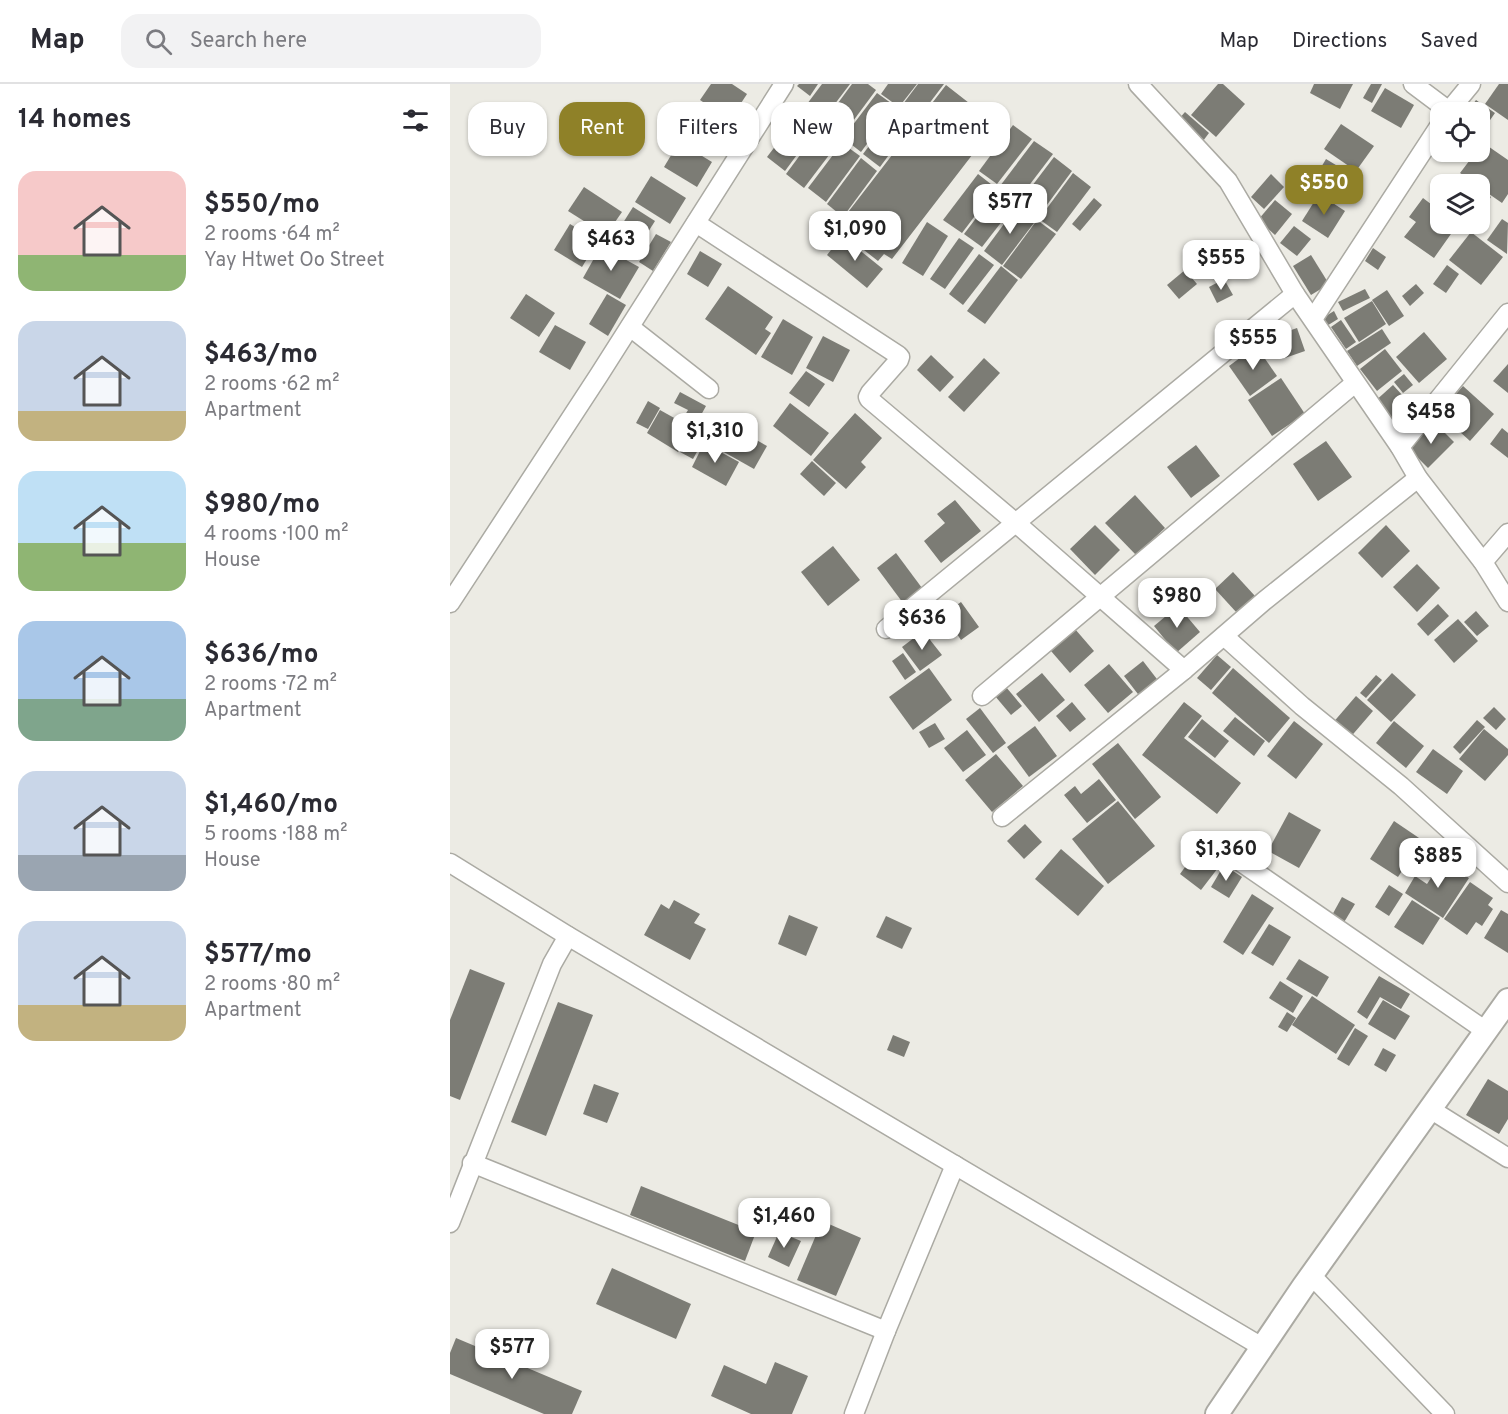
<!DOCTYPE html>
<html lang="en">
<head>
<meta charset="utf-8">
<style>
	body { margin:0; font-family:Overpass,sans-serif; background:#f2f2f3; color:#2b2b33; height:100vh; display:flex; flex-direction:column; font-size:22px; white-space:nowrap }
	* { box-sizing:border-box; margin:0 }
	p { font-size:20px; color:#7c7c81 }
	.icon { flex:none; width:33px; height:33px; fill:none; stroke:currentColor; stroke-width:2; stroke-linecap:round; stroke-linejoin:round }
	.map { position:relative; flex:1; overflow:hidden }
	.side { display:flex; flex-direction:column; background:#fff; width:450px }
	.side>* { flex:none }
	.banner { position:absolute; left:18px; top:18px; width:570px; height:54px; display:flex; gap:12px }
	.buttons { position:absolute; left:980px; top:18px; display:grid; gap:12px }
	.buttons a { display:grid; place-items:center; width:60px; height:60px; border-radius:12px; background:#fff; box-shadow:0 2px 4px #0004; font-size:30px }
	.price { position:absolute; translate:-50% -51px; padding:0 14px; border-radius:12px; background:#fff; color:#222; font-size:20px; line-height:39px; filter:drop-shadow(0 2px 3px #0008) }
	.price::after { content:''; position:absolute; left:50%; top:36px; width:18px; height:14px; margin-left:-9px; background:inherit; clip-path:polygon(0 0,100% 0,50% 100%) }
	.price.on { background:#8f8128; color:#fff }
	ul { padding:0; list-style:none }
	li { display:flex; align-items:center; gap:18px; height:150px; padding:0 18px }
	li span { display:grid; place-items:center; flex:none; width:168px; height:120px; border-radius:18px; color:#555 }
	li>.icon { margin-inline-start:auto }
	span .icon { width:72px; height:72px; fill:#fffc; stroke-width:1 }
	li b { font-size:26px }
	h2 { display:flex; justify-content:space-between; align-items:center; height:72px; padding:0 18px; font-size:26px }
	.tag { padding:0 21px; border-radius:18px; background:#fff; box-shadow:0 2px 4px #0004; font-size:21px; line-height:54px }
	.tag.on { background:#8f8128; color:#fff }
	header { display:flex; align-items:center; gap:36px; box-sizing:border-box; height:84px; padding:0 30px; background:#fff; border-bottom:2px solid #e1e1e2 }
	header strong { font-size:28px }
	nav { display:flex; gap:33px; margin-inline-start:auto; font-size:21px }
	.search { width:420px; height:54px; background:#f2f2f3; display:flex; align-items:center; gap:15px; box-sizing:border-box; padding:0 21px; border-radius:18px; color:#7c7c81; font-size:22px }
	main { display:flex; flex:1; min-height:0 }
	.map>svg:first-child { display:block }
</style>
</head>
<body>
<header>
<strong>Map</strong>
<div class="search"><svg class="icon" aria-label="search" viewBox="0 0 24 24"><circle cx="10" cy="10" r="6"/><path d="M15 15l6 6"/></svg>Search here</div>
<nav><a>Map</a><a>Directions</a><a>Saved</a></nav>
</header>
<main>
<section class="side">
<h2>14 homes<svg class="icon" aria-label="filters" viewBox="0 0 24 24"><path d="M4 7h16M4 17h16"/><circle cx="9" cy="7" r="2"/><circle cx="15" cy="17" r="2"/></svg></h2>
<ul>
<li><span style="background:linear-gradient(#f6c9c9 70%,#8fb573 0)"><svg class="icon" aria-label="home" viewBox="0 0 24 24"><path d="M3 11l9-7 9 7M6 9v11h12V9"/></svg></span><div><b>$550/mo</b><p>2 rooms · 64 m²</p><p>Yay Htwet Oo Street</p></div></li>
<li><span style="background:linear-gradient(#c9d6e8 75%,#c2b280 0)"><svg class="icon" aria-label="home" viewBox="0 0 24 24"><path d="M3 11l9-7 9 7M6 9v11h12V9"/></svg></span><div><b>$463/mo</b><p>2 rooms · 62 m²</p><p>Apartment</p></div></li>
<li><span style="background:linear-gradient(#bfe0f5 60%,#8fb573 0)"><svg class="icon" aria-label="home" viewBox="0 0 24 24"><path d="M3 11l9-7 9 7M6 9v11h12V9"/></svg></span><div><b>$980/mo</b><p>4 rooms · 100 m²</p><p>House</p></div></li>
<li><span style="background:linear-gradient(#a9c7e8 65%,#7fa58c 0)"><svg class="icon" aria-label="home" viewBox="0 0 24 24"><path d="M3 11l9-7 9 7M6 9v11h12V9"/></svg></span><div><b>$636/mo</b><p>2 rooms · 72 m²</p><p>Apartment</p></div></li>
<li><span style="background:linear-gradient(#c9d6e8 70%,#9aa5b1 0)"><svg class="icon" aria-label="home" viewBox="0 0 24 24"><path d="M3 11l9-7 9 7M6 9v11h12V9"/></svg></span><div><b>$1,460/mo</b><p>5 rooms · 188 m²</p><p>House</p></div></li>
<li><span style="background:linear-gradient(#c9d6e8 70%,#c2b280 0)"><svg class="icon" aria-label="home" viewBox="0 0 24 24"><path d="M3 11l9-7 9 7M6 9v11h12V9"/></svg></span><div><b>$577/mo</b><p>2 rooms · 80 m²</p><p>Apartment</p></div></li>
</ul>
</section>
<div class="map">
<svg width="1058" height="1330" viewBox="0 0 1058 1330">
	<rect width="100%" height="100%" fill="#ecebe4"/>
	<g fill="#7c7c75">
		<path d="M 261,0 L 282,0 L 297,10 L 280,36 L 250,16 Z"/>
		<path d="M 349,0 L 368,0 L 360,12 L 347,2 Z"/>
		<path d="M 372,0 L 400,0 L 372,37 L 354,24 Z"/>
		<path d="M 402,0 L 418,0 L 426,6 L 392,52 L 374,38 Z"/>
		<path d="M 438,0 L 467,0 L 449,23 L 431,10 Z"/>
		<path d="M 468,0 L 494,0 L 466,37 L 450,24 Z"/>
		<path d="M 768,0 L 773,0 L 795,20 L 766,53 L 741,31 Z"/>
		<path d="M 864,0 L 903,0 L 890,25 L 860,9 Z"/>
		<path d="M 921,0 L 932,0 L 922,19 L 913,14 Z"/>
		<path d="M 1049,0 L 1058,0 L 1058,36 L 1035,20 Z"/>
		<path d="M 496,1 L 546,40 L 442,175 L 434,170 L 428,177 L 396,152 L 402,144 L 392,136 Z"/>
		<path d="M 935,4 L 964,21 L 951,44 L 921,27 Z"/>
		<path d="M 427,9 L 445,22 L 411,68 L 393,54 Z"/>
		<path d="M 1026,16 L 1045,29 L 1031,49 L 1029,47 L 1029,28 L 1017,28 Z"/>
		<path d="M 246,24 L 273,41 L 256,67 L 229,49 Z"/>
		<path d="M 447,25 L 464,37 L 430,83 L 413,70 Z"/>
		<path d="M 351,28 L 369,41 L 335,87 L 317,73 Z"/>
		<path d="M 735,28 L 759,49 L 753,57 L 728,36 Z"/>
		<path d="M 891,40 L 924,62 L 906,87 L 874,65 Z"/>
		<path d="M 563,41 L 582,55 L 547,100 L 529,87 Z"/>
		<path d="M 370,44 L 389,58 L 354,104 L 336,90 Z"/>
		<path d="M 584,57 L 603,70 L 568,116 L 550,102 Z"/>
		<path d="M 229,58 L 262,78 L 247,103 L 214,83 Z"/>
		<path d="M 1032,58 L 1058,76 L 1058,110 L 1052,119 L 1029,103 L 1029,100 L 1026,100 L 1010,89 L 1026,68 L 1029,68 L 1029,62 Z"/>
		<path d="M 392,59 L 410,72 L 376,118 L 358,104 Z"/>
		<path d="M 604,73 L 622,87 L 588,133 L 569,119 Z"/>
		<path d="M 411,74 L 427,87 L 393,133 L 377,120 Z"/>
		<path d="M 876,75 L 904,92 L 887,119 L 860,102 Z"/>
		<path d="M 623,89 L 641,103 L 607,148 L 589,135 Z"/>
		<path d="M 528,90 L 546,104 L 512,149 L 493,136 Z"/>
		<path d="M 821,90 L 834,103 L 814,125 L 801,113 Z"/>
		<path d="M 201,92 L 236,114 L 220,140 L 185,118 Z"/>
		<path d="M 134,103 L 172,128 L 156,151 L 118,127 Z"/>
		<path d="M 549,104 L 567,118 L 532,163 L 514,150 Z"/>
		<path d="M 1029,105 L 1041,113 L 1029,130 Z"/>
		<path d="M 869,110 L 895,127 L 878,154 L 852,137 Z"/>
		<path d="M 644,114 L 652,121 L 630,147 L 622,140 Z"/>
		<path d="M 973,114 L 990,127 L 990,140 L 1008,140 L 984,174 L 954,153 L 966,138 L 959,133 Z"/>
		<path d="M 825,116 L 842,130 L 825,151 L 808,136 Z"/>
		<path d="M 568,121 L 587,135 L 552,181 L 534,167 Z"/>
		<path d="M 183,123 L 205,137 L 193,156 L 171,142 Z"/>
		<path d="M 1052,135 L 1058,139 L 1057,170 L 1037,156 Z"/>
		<path d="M 587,136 L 606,150 L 571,195 L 553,182 Z"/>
		<path d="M 477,138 L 498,152 L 473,192 L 452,179 Z"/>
		<path d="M 120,140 L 148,157 L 132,183 L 104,166 Z"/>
		<path d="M 844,142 L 861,155 L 847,172 L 830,159 Z"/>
		<path d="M 1021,148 L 1053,173 L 1031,201 L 999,176 Z"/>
		<path d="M 206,150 L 221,158 L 203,187 L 189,178 Z"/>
		<path d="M 392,152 L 433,185 L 417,204 L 377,171 Z"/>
		<path d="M 509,154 L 524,164 L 495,205 L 480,195 Z"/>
		<path d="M 151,162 L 189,183 L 170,215 L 133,194 Z"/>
		<path d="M 923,164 L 936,173 L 928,186 L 915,177 Z"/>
		<path d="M 250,167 L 272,180 L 258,203 L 237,190 Z"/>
		<path d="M 529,170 L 544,181 L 513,221 L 499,210 Z"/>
		<path d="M 861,171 L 879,200 L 861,211 L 843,182 Z"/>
		<path d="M 997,181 L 1009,190 L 996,209 L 983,200 Z"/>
		<path d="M 551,182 L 568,196 L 535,240 L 517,227 Z"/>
		<path d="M 735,186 L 747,200 L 729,215 L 717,201 Z"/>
		<path d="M 774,195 L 783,211 L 767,219 L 759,203 Z"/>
		<path d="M 966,200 L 974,209 L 960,222 L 952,212 Z"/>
		<path d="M 278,202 L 323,233 L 315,245 L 321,249 L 306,271 L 255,235 Z"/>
		<path d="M 915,205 L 920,214 L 893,227 L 888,218 Z"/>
		<path d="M 937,206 L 954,232 L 939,242 L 922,216 Z"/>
		<path d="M 76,210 L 105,229 L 89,253 L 60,234 Z"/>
		<path d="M 157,210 L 176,221 L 158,252 L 139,240 Z"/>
		<path d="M 922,217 L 936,240 L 909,258 L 894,234 Z"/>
		<path d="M 884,227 L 888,235 L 875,243 L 871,235 Z"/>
		<path d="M 333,235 L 363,253 L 342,291 L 311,273 Z"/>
		<path d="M 891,236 L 906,258 L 896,265 L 881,243 Z"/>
		<path d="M 105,241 L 136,258 L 120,286 L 89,268 Z"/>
		<path d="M 847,244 L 855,267 L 832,275 L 824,252 Z"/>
		<path d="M 932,245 L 941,259 L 907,282 L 897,267 Z"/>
		<path d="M 974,248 L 997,275 L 969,299 L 946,273 Z"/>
		<path d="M 373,252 L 400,266 L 383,298 L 356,284 Z"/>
		<path d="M 806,262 L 827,292 L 800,312 L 779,282 Z"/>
		<path d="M 935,265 L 952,287 L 927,307 L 910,285 Z"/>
		<path d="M 481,271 L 504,293 L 490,308 L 467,286 Z"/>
		<path d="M 534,274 L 550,289 L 514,328 L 498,313 Z"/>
		<path d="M 1058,280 L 1058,309 L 1043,297 Z"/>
		<path d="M 356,287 L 375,300 L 359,323 L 339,309 Z"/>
		<path d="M 954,290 L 963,301 L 953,309 L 944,298 Z"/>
		<path d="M 831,294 L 855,330 L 822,352 L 798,316 Z"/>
		<path d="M 943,301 L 964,324 L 944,343 L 923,319 Z"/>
		<path d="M 1013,302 L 1044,330 L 1020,357 L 989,329 Z"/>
		<path d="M 230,308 L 256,322 L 245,342 L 232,336 L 238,326 L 224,319 Z"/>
		<path d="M 198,317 L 210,324 L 198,345 L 186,339 Z"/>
		<path d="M 340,319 L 379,349 L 361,372 L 323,342 Z"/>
		<path d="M 210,326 L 242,344 L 228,368 L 197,349 Z"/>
		<path d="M 405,329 L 432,354 L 411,378 L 416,383 L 396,405 L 363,376 Z"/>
		<path d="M 984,338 L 1004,358 L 978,384 L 958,364 Z"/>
		<path d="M 278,340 L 317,362 L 304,385 L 265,363 Z"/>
		<path d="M 1052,344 L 1058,349 L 1058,374 L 1040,360 Z"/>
		<path d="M 241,350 L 253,357 L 243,375 L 230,368 Z"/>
		<path d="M 876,357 L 902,393 L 868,417 L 843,380 Z"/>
		<path d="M 254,359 L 289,378 L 276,402 L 242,383 Z"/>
		<path d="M 746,361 L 770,392 L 741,414 L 717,383 Z"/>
		<path d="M 362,377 L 386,399 L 374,412 L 350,390 Z"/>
		<path d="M 685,411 L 715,444 L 686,471 L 655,439 Z"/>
		<path d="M 505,416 L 531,447 L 491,479 L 474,457 L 495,439 L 487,430 Z"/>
		<path d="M 645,441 L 670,466 L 645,491 L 620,465 Z"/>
		<path d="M 936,441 L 960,467 L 932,494 L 908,469 Z"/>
		<path d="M 383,462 L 410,496 L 378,522 L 351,488 Z"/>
		<path d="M 446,469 L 472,504 L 453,519 L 427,484 Z"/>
		<path d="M 967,480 L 990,504 L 967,528 L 943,503 Z"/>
		<path d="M 783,488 L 805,512 L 787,529 L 765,505 Z"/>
		<path d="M 753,498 L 766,508 L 758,517 L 746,506 Z"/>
		<path d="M 511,518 L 529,543 L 511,556 L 505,547 L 498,551 L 487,535 Z"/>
		<path d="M 988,520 L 999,532 L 978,552 L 967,540 Z"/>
		<path d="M 728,522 L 750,548 L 726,569 L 704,542 Z"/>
		<path d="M 1026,527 L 1039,542 L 1027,552 L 1014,538 Z"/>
		<path d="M 1008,535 L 1028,557 L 1004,579 L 984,556 Z"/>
		<path d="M 625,545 L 644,567 L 620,589 L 601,567 Z"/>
		<path d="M 473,547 L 492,571 L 470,587 L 452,563 Z"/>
		<path d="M 453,569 L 466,588 L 455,596 L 442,577 Z"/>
		<path d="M 767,571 L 781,583 L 761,606 L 747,594 Z"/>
		<path d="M 693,577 L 710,599 L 691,614 L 674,592 Z"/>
		<path d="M 659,580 L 683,608 L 658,629 L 634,601 Z"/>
		<path d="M 479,584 L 502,616 L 463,646 L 439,613 Z"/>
		<path d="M 783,584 L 840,634 L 819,659 L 762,609 Z"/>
		<path d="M 592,589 L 615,616 L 589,638 L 566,610 Z"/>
		<path d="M 942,589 L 966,611 L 941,638 L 917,616 Z"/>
		<path d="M 926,591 L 932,596 L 916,614 L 910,609 Z"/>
		<path d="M 556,603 L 572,622 L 561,631 L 545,612 Z"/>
		<path d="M 906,612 L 923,627 L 898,656 L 881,641 Z"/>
		<path d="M 622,618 L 636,635 L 620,648 L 606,632 Z"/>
		<path d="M 734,618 L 752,632 L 734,654 L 791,699 L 767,730 L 692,671 Z"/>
		<path d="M 1044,623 L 1056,635 L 1046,646 L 1033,634 Z"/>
		<path d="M 530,624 L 556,659 L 543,669 L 516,635 Z"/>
		<path d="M 785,633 L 815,657 L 804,672 L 773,647 Z"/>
		<path d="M 752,635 L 779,657 L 765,674 L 738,653 Z"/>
		<path d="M 1027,636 L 1035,643 L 1010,670 L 1003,663 Z"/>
		<path d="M 844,637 L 873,660 L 846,695 L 817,672 Z"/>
		<path d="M 944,637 L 974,662 L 956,684 L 926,659 Z"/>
		<path d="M 485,639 L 495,655 L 479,664 L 469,648 Z"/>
		<path d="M 585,642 L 607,672 L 579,693 L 557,663 Z"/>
		<path d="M 1034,645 L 1058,665 L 1058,671 L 1035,697 L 1009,675 Z"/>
		<path d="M 517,646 L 536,671 L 513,688 L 494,664 Z"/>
		<path d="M 668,659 L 711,713 L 685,735 L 642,680 Z"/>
		<path d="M 983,665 L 1013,687 L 997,710 L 966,688 Z"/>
		<path d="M 546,670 L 573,702 L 542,728 L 515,696 Z"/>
		<path d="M 649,695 L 666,716 L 637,739 L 614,711 L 625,702 L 631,710 Z"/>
		<path d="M 668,717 L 705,762 L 658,800 L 622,755 Z"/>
		<path d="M 839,728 L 871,746 L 849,784 L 818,767 Z"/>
		<path d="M 944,737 L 972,756 L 948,793 L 920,775 Z"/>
		<path d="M 575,740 L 592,758 L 574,775 L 557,757 Z"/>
		<path d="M 749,764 L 771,780 L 751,806 L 730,790 Z"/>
		<path d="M 611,765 L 654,802 L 628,832 L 585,795 Z"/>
		<path d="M 992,777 L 1019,794 L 993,834 L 955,809 L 965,792 L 977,800 Z"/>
		<path d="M 774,781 L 792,793 L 779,814 L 761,803 Z"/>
		<path d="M 1020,798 L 1043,814 L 1038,821 L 1043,825 L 1032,842 L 1026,838 L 1017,851 L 994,835 Z"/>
		<path d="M 939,801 L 953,810 L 939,832 L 925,823 Z"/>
		<path d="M 802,810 L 824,824 L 793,871 L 773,858 Z"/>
		<path d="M 892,813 L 905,820 L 893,840 L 881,833 Z"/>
		<path d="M 224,816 L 250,830 L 244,839 L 256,845 L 240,876 L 194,851 L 211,820 L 219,825 Z"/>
		<path d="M 962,816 L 990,834 L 973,861 L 944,843 Z"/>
		<path d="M 1051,826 L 1058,830 L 1058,869 L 1034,854 Z"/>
		<path d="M 339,831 L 368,843 L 356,872 L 328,860 Z"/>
		<path d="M 436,832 L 462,844 L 452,865 L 426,853 Z"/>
		<path d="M 819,840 L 841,853 L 823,882 L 801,869 Z"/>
		<path d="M 849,875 L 879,893 L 867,913 L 836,895 Z"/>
		<path d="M 20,885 L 55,899 L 10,1016 L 0,1012 L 0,936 Z"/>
		<path d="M 929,892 L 960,910 L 951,925 L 930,913 L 917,935 L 907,928 Z"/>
		<path d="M 830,897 L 853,912 L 843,929 L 819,914 Z"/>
		<path d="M 862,912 L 905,941 L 886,970 L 842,941 Z"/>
		<path d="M 933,916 L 960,932 L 945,956 L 918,940 Z"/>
		<path d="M 108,918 L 143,931 L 96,1052 L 61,1038 Z"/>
		<path d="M 837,928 L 846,934 L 837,948 L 828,943 Z"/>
		<path d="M 905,944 L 918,952 L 899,982 L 887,975 Z"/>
		<path d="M 443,951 L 460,958 L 454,973 L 437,966 Z"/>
		<path d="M 933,964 L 946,971 L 936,988 L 924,981 Z"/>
		<path d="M 1038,995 L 1058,1007 L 1058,1035 L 1049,1050 L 1016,1031 Z"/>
		<path d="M 144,1000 L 169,1009 L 157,1039 L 133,1030 Z"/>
		<path d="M 191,1102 L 306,1148 L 295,1177 L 180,1131 Z"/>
		<path d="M 372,1137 L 411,1154 L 386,1212 L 347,1196 Z"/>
		<path d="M 329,1148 L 351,1157 L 339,1183 L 318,1173 Z"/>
		<path d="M 162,1184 L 241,1220 L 226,1255 L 146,1220 Z"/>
		<path d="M 6,1254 L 132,1307 L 122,1330 L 94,1330 L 0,1290 L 0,1269 Z"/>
		<path d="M 325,1278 L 358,1292 L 342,1330 L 301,1330 L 261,1312 L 274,1281 L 316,1300 Z"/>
	</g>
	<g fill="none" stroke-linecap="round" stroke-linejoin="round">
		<g stroke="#abaaa3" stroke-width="21">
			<g id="minor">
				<path d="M 688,0 L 778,97 L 845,210 L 950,363 L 968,394 L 1033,478 L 1058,518"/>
				<path d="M 963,0 L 999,27"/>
				<path d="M 998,28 L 1021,0"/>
				<path d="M 246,139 L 448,271 L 450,273 L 449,276 L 420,309 L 418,313 L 419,315 L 566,439 L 734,586"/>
				<path d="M 863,235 L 990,41"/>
				<path d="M 180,243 L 259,305"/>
				<path d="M 950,363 L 1058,229"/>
				<path d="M 1033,478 L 1058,449"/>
				<path d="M 0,519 L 149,291 L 334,0"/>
				<path d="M 436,545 L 845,210"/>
				<path d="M 774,552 L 852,622 L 951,702 L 1058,799"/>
				<path d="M 532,612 L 905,299"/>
				<path d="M 552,733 L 734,586 L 814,517 L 968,394"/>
				<path d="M 788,776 L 1036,947"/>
				<path d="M 0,779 L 118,852 L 812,1263"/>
				<path d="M 980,1025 L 1058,1074"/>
				<path d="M 22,1079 L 436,1247"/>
				<path d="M 0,1139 L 102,880 L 118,852"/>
				<path d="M 861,1191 L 995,1330"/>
				<path d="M 404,1330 L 436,1247 L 505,1081"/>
			</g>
		</g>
		<g stroke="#abaaa3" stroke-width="26">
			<path id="tertiary" d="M 767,1330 L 853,1203 L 1058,916"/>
		</g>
		<use href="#minor" stroke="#fff" stroke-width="18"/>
		<use href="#tertiary" stroke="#fff" stroke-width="22"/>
	</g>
</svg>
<div class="buttons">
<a><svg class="icon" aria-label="locate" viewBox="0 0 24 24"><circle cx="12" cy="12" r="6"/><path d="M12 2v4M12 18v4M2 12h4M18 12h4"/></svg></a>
<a><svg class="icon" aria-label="layers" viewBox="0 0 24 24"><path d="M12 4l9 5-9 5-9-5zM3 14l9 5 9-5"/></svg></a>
</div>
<b class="price on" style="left:874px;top:132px">$550</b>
<b class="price" style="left:560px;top:151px">$577</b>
<b class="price" style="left:405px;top:178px">$1,090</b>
<b class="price" style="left:161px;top:188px">$463</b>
<b class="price" style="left:771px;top:207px">$555</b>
<b class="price" style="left:803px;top:287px">$555</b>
<b class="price" style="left:981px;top:361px">$458</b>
<b class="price" style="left:265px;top:380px">$1,310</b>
<b class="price" style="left:727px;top:545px">$980</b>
<b class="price" style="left:472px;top:567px">$636</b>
<b class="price" style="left:776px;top:798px">$1,360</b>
<b class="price" style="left:988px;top:805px">$885</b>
<b class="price" style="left:334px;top:1165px">$1,460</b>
<b class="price" style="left:62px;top:1296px">$577</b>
<div class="banner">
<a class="tag">Buy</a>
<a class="tag on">Rent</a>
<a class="tag">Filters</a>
<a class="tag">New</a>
<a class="tag">Apartment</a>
</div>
</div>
</main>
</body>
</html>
